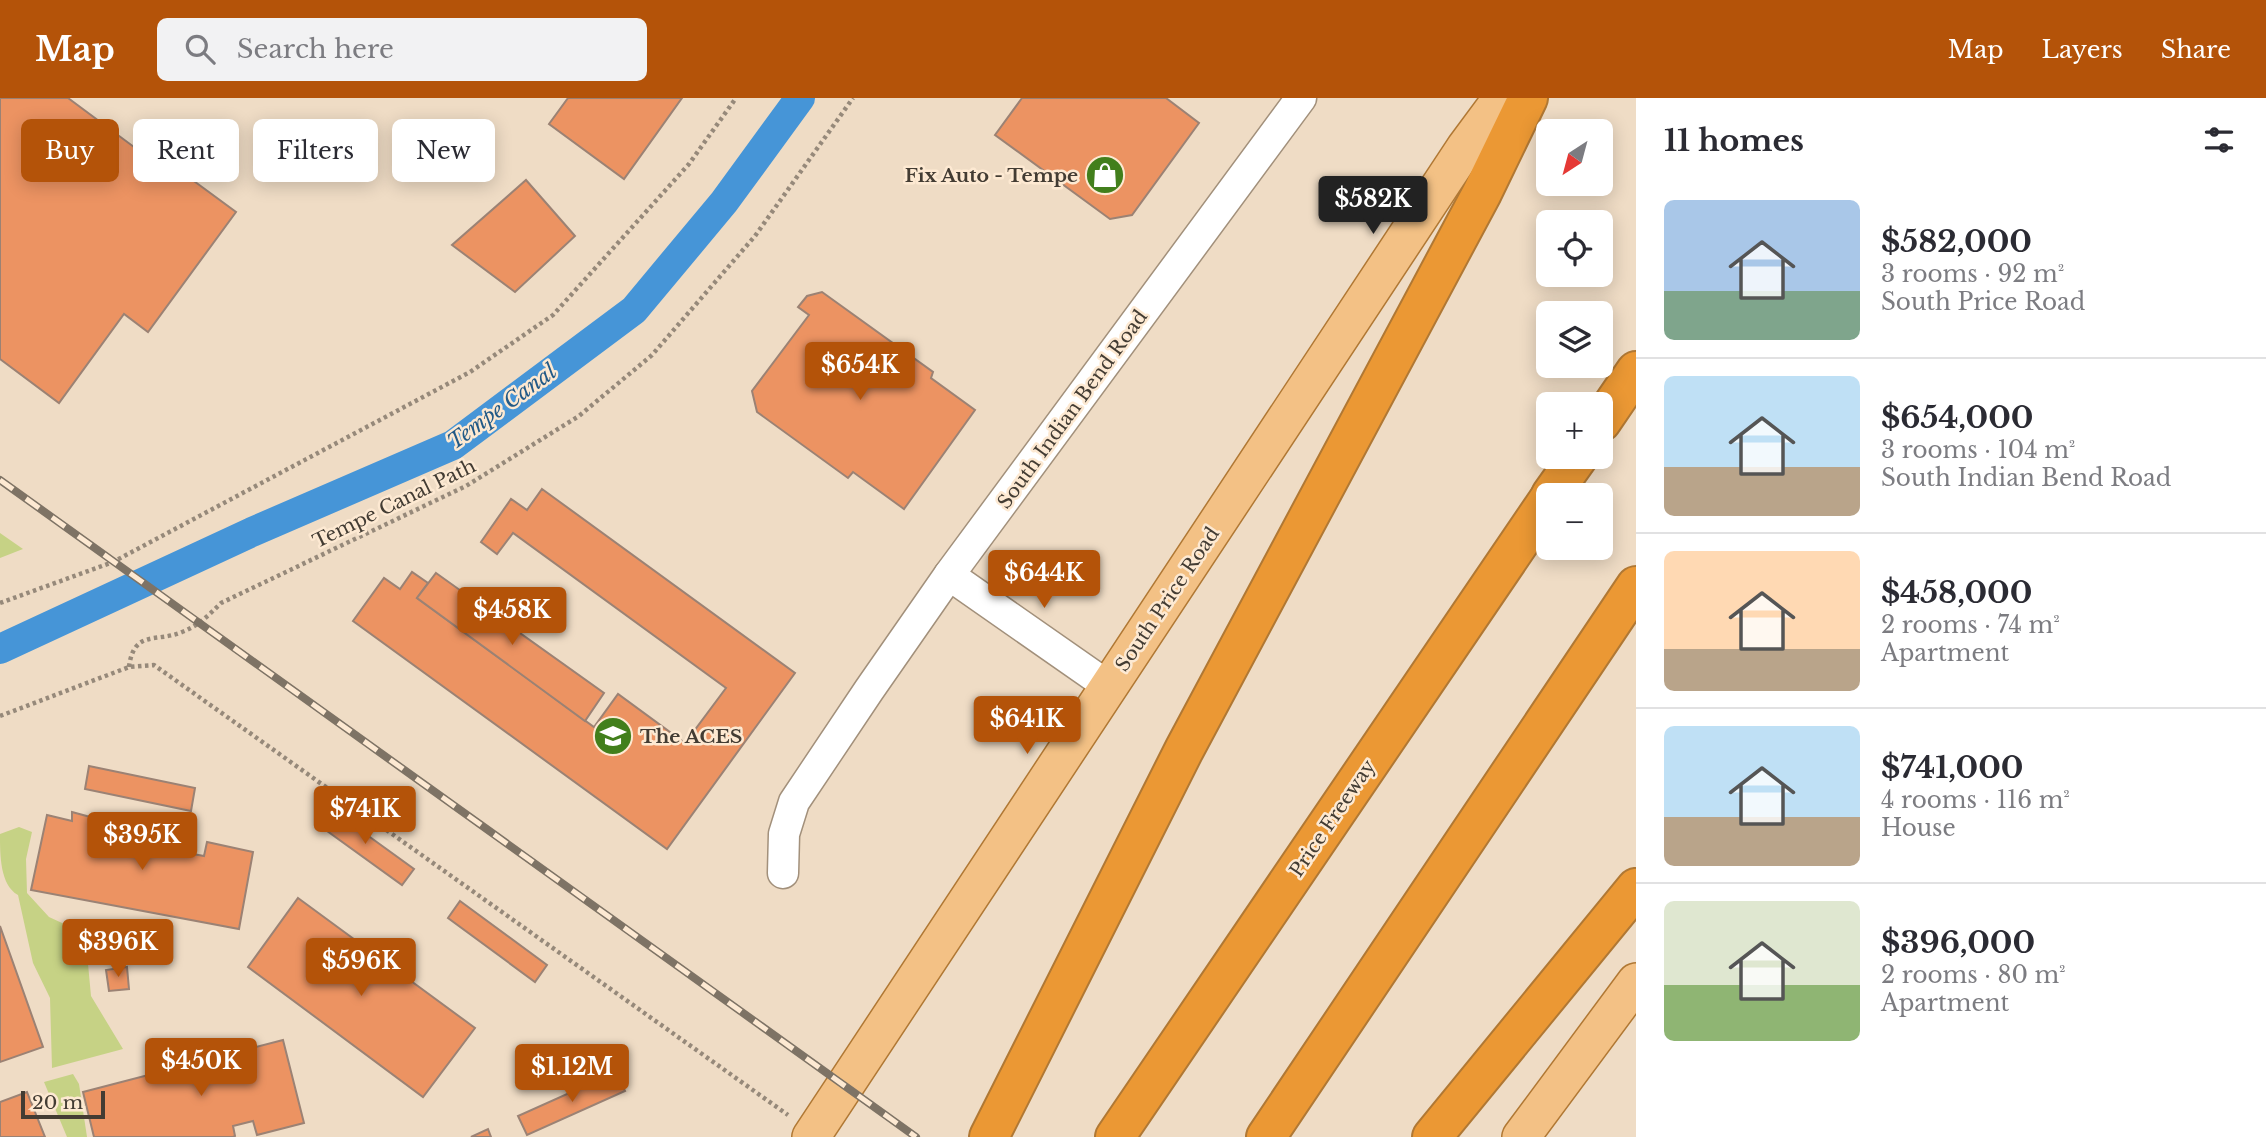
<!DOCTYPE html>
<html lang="en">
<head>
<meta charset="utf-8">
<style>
	body { margin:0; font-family:"Libre Baskerville",serif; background:#f2f2f3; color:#2b2b33; height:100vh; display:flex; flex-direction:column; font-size:26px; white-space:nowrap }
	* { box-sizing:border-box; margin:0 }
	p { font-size:23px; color:#7c7c81 }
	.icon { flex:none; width:38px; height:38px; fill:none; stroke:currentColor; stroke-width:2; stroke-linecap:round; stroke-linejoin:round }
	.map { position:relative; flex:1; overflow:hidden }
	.details { display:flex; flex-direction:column; background:#fff; width:630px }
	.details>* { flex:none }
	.hud { position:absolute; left:21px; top:21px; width:665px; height:63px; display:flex; gap:14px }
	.needle { width:46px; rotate:216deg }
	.fabs { position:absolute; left:1536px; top:21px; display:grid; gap:14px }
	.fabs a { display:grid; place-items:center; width:77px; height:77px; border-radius:10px; background:#fff; box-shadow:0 4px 18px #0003; font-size:35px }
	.scale { position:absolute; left:21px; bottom:18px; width:84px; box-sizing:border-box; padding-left:7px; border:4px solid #433c33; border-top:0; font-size:19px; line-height:24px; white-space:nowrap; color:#433c33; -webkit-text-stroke:5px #fde9d2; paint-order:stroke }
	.price { position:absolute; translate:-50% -60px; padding:0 16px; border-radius:7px; background:#b45309; color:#fff; font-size:23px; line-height:46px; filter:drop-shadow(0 2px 4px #0008) }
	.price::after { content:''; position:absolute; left:50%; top:42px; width:21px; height:16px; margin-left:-10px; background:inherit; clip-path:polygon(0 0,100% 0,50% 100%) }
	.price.active { background:#222; color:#fff }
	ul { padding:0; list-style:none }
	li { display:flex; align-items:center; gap:21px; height:175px; padding:0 28px }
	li+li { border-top:2px solid #e1e1e2 }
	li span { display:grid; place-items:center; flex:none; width:196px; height:140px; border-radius:10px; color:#555 }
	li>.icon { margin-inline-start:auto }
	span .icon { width:84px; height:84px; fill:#fffc; stroke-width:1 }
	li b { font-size:30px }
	h2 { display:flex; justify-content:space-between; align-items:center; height:84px; padding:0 28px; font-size:30px }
	.pill { padding:0 24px; border-radius:10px; background:#fff; box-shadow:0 4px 18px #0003; font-size:24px; line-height:63px }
	.pill.active { background:#b45309; color:#fff }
	header { display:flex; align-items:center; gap:42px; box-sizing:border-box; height:98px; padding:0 35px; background:#b45309; color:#fff }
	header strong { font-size:33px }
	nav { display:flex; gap:38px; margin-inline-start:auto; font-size:24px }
	.search { width:490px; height:63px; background:#f2f2f3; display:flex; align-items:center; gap:18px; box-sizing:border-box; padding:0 24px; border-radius:10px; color:#7c7c81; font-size:26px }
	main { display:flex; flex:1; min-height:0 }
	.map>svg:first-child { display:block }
</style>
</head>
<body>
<header>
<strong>Map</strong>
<div class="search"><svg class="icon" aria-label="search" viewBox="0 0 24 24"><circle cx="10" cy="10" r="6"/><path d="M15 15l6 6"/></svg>Search here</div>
<nav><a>Map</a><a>Layers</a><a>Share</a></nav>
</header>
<main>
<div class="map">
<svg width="1636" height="1039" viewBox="0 0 1636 1039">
	<rect width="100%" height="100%" fill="#efdcc5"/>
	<g fill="#c6d285">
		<path d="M 0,435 L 23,451 L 0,460 Z"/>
		<path d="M 19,729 L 32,734 L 26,761 L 27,795 L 49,819 L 73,830 L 108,831 L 117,844 L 112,857 L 88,866 L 91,898 L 123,951 L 52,970 L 50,900 L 33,865 L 18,797 C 0,787 0,757 0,736 Z"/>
		<path d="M 73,976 L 79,986 L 87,1039 L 67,1039 L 44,984 Z"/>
	</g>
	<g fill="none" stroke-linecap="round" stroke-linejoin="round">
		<path stroke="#4695d7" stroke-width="30" d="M 0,551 L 252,434 L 453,347 L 634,212 L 724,104 L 800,0"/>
	</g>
	<g fill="#ec9362" stroke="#9b8274" stroke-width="2">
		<path d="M 0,0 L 68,0 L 138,52 L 149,50 L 236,114 L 148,234 L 124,216 L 59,305 L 0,261 Z"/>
		<path d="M 568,0 L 682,0 L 624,81 L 549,26 Z"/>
		<path d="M 1022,0 L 1166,0 L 1199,25 L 1132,117 L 1110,121 L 995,37 Z"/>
		<path d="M 526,82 L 575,138 L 515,194 L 452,147 Z"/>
		<path d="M 822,194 L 933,274 L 931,280 L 975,312 L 904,411 L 853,374 L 848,380 L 757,314 L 752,293 L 809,217 L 798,209 L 807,198 Z"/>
		<path d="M 542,391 L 795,575 L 667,751 L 353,523 L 384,480 L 400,491 L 412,474 L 428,485 L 417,500 L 594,629 L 618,596 L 685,645 L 726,590 L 513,435 L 497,456 L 481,444 L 511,401 L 527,412 Z"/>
		<path d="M 436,475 L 604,595 L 585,623 L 417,500 Z"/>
		<path d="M 89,668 L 195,690 L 191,713 L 85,691 Z"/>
		<path d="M 327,708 L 414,771 L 402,787 L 316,725 Z"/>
		<path d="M 72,714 L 94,720 L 91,736 L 114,740 L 115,728 L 182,743 L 182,754 L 204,758 L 207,744 L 253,754 L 239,831 L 31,792 L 47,717 L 72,723 Z"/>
		<path d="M 298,800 L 475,930 L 423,999 L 248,869 Z"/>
		<path d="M 460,803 L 547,867 L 535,884 L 448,820 Z"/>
		<path d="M 0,828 L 43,949 L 0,964 Z"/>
		<path d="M 127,869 L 129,891 L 109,893 L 106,872 Z"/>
		<path d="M 283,942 L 304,1025 L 257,1037 L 253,1023 L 233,1028 L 235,1038 L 233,1039 L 94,1039 L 83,994 Z"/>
		<path d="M 616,974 L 625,993 L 527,1037 L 518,1018 Z"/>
		<path d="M 27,994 L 45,1039 L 0,1039 L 0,1004 Z"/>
		<path d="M 488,1031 L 491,1039 L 471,1039 Z"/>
	</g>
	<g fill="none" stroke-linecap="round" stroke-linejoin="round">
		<g stroke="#a2907b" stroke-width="33">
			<g id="minor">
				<path d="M 949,477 L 1108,588"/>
				<path d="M 783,775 L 784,736 L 794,704 L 869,592 L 949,477 L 1301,0"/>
			</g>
		</g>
		<g stroke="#b07834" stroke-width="40">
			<g id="major">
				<path d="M 811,1039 L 1465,50 L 1502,0"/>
				<path d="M 1521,1039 L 1636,884"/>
			</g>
		</g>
		<g stroke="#b07834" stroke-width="42">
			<g id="highway">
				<path d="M 1601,324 L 1636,273"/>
				<path d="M 1551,397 L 1578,359"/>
				<path d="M 989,1039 L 1184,652 L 1482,95 L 1528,0"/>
				<path d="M 1115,1039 L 1549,401"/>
				<path d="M 1266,1039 L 1636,488"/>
				<path d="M 1432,1039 L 1636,790"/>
			</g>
		</g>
		<g stroke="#96897a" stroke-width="4.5" stroke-dasharray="3.5 3.5" stroke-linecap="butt">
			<path d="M 0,505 L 113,464 L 470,274 L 553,217 L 689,66 L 736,0"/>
			<path d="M 129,569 C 134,531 156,545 182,534 C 198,528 209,517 221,505 L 466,388 L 579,318 L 652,257 L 755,138 L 853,0"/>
			<path d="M 0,618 L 129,569 L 154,567 L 788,1017"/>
		</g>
		<use href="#minor" stroke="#fff" stroke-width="30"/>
		<use href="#major" stroke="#f3c185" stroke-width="37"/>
		<use href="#highway" stroke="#eb9834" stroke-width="38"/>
		<g stroke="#7e7365" stroke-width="8">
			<path id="rail" d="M 0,382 L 916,1039"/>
		</g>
		<use href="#rail" stroke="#fde9d2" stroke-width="5" stroke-dasharray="16" stroke-linecap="butt"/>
	</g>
	<defs>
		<g id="shop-disc" transform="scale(2.0125)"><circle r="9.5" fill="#427f1c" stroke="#fde9d2"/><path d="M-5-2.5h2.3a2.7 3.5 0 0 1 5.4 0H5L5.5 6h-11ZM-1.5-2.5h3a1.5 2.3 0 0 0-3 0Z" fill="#fff"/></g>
		<g id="school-disc" transform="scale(2.0125)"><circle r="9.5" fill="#427f1c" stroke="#fde9d2"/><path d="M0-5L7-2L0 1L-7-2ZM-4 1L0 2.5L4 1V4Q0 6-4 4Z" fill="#fff"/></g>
	</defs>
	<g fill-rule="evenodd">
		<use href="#shop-disc" x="1105" y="77"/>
		<use href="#school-disc" x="613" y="638"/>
	</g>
	<g text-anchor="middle" stroke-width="5" stroke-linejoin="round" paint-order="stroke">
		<g font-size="19" font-weight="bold" fill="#433c33" stroke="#fde9d2" text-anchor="end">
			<text x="1078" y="84">Fix Auto - Tempe</text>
			<text x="640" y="645" text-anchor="start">The ACES</text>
		</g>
		<g font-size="19" fill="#433c33" stroke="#fde9d2">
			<text transform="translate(1072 311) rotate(-54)" y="7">South Indian Bend Road</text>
			<text transform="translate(394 405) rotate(-26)" y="7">Tempe Canal Path</text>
			<text transform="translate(1167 501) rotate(-56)" y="7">South Price Road</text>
			<text transform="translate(1332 720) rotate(-56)" y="7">Price Freeway</text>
		</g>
		<g font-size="21" font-style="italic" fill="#235a87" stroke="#fde9d2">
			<text transform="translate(502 309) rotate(-36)" y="7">Tempe Canal</text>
		</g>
	</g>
</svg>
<div class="fabs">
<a><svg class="needle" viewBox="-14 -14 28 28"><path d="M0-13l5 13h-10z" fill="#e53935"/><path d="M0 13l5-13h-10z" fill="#7c7c81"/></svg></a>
<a><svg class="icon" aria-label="locate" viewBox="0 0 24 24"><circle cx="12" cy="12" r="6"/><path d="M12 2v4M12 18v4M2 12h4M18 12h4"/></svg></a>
<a><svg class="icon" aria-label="layers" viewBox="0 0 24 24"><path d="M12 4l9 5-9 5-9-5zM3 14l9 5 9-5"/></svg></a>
<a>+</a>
<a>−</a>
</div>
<div class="scale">20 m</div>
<b class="price active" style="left:1373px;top:138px">$582K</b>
<b class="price" style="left:860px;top:304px">$654K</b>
<b class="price" style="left:1044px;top:512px">$644K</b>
<b class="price" style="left:512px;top:549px">$458K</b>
<b class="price" style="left:1027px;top:658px">$641K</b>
<b class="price" style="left:365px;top:748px">$741K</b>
<b class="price" style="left:142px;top:774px">$395K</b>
<b class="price" style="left:118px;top:881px">$396K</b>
<b class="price" style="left:361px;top:900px">$596K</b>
<b class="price" style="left:201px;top:1000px">$450K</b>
<b class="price" style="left:572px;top:1006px">$1.12M</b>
<div class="hud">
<a class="pill active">Buy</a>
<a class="pill">Rent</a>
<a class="pill">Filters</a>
<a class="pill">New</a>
</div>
</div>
<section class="details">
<h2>11 homes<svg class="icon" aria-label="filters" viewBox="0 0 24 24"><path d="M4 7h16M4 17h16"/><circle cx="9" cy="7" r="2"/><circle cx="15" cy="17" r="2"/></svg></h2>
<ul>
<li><span style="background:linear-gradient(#a9c7e8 65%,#7fa58c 0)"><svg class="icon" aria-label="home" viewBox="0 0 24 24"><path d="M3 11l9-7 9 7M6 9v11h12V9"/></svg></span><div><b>$582,000</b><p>3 rooms · 92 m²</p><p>South Price Road</p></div></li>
<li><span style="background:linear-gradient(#bfe0f5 65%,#b9a48a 0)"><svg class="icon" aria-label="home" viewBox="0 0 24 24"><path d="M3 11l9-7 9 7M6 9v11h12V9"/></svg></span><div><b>$654,000</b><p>3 rooms · 104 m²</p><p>South Indian Bend Road</p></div></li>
<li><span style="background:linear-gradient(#ffd9b3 70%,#b9a48a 0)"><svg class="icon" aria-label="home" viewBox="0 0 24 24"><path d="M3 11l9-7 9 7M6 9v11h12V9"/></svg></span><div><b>$458,000</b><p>2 rooms · 74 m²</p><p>Apartment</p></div></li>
<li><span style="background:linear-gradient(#bfe0f5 65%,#b9a48a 0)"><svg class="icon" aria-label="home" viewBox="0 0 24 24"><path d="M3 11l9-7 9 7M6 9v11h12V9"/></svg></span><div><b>$741,000</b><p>4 rooms · 116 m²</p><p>House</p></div></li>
<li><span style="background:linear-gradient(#dfe7d0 60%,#8fb573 0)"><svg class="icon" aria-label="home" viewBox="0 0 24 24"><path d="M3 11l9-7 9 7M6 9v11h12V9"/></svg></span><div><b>$396,000</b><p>2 rooms · 80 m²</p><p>Apartment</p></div></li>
</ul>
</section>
</main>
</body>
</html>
